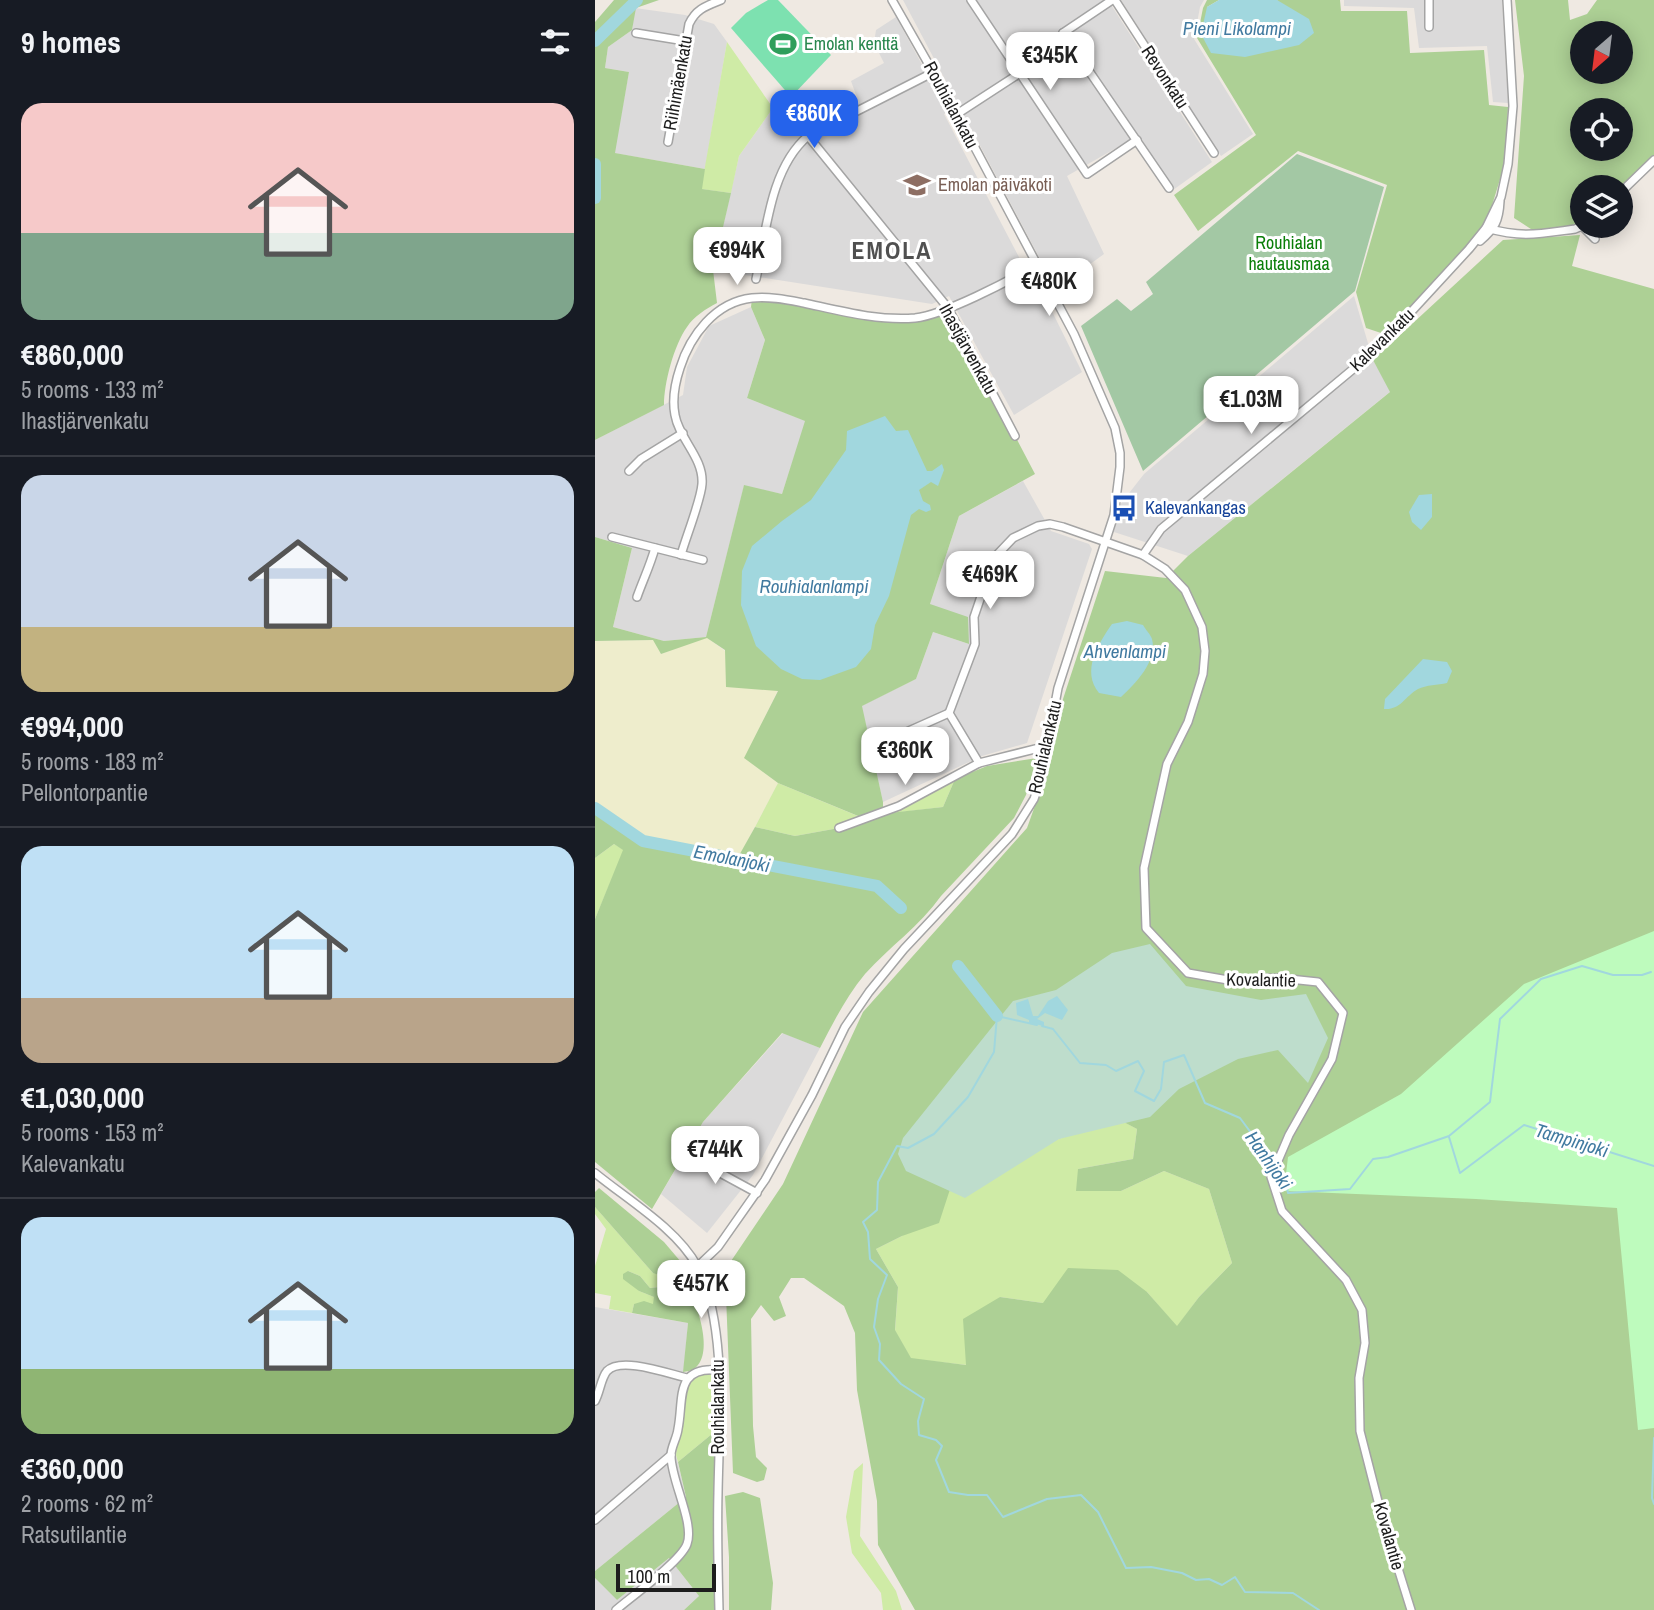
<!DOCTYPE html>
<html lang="en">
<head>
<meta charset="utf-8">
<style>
	body { margin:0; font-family:"Archivo Narrow",sans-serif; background:#242831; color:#f1f3f6; height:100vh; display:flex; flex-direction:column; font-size:26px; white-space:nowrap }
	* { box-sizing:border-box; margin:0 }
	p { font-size:23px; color:#9ea1a6 }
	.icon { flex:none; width:38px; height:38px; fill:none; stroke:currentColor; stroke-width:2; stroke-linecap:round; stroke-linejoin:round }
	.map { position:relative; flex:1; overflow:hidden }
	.drawer { display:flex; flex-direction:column; background:#171b24; width:595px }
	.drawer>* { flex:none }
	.needle { width:46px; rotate:208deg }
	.tools { position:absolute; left:975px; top:21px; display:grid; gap:14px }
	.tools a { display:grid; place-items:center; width:63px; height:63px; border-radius:50%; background:#171b24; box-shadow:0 4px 18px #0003; font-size:35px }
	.scale { position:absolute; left:21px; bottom:18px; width:100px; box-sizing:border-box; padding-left:7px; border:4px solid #1d1d1d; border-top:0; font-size:19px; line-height:24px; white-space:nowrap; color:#1d1d1d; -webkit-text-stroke:5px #fff; paint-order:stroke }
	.price { position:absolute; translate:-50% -60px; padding:0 16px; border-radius:14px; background:#fff; color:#222; font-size:23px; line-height:46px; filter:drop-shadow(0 2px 4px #0008) }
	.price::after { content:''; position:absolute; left:50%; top:42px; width:21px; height:16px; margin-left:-10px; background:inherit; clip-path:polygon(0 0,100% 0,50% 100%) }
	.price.on { background:#2563eb; color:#fff }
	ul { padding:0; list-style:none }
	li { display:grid; align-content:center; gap:14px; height:371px; padding:0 21px }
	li+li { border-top:2px solid #363941 }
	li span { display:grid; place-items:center; height:217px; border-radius:21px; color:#555 }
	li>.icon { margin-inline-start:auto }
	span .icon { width:126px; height:126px; fill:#fffc; stroke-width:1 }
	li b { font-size:30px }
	h2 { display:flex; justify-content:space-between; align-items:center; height:84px; padding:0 21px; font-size:30px }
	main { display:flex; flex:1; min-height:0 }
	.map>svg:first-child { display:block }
</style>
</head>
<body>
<main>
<section class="drawer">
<h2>9 homes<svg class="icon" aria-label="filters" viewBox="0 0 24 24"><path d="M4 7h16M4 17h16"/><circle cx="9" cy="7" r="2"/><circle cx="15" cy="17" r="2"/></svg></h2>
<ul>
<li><span style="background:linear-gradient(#f6c9c9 60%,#7fa58c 0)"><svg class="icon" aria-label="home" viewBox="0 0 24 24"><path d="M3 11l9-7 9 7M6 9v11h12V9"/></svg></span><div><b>€860,000</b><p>5 rooms · 133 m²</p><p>Ihastjärvenkatu</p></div></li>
<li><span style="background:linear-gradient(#c9d6e8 70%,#c2b280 0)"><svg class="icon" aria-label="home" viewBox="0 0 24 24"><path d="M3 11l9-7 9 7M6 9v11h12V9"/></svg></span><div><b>€994,000</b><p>5 rooms · 183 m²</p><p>Pellontorpantie</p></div></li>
<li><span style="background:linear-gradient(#bfe0f5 70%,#b9a48a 0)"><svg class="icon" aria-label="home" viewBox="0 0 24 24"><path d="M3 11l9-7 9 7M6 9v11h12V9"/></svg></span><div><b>€1,030,000</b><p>5 rooms · 153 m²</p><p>Kalevankatu</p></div></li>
<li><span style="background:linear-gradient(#bfe0f5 70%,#8fb573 0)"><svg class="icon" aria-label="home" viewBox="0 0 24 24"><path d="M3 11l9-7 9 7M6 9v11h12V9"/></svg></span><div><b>€360,000</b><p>2 rooms · 62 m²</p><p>Ratsutilantie</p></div></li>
</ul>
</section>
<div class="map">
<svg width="1059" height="1610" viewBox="0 0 1059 1610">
	<rect width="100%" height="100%" fill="#efe9e2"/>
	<g fill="#dbdada">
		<path d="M 308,0 L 513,0 L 617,162 L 578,190 L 544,135 L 472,176 L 509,254 L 461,289 Z"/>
		<path d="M 526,0 L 609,0 L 605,7 L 599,39 L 658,134 L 626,156 Z"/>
		<path d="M 749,0 L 907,0 L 913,103 L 898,102 L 892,46 L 824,48 L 819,8 L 749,6 Z"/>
		<path d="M 40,8 L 90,15 L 119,24 L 132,42 L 110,169 L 19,153 L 34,72 L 10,68 L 13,47 L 37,30 Z"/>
		<path d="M 301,17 L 353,112 L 349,114 L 426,261 L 440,277 L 487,372 L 419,415 L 354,296 L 337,304 L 118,270 L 144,156 L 178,108 L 205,135 L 265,106 L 256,81 L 289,63 L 279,43 L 281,30 Z"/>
		<path d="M 759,296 L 778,360 L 796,391 L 593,556 L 519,532 L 524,506 L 549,474 Z"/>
		<path d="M 156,307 L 170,340 L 152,398 L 211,421 L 187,494 L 149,486 L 111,637 L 69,641 L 18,627 L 37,548 L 0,537 L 0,440 L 88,395 L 92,367 L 114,326 Z"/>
		<path d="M 428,481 L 456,531 L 494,544 L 497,549 L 432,743 L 387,756 L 288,802 L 266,706 L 321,679 L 338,632 L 374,644 L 335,604 L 364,516 Z"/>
		<path d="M 188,1033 L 225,1048 L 158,1175 L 112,1233 L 66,1194 L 108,1122 Z"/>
		<path d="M 0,1307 L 93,1323 L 81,1455 L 91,1497 L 0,1571 Z"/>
		<path d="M 74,1558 L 104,1596 L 89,1610 L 0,1610 L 0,1578 L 22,1600 Z"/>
	</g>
	<path fill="#eeedcc" d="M 111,637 L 183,690 L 150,758 L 183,783 L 143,859 L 48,841 L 0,808 L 0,641 L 59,640 L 66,654 Z"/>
	<g fill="#cfeba6">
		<path d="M 132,42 L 178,108 L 144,156 L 136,193 L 106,189 Z"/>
		<path d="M 360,779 L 348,807 L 281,815 Z"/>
		<path d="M 183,783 L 270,819 L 244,828 L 200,836 L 160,827 Z"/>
		<path d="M 19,844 L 29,850 L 0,919 L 0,858 Z"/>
		<path d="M 522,1118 L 542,1129 L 538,1159 L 483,1169 L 526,1191 L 569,1171 L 614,1189 L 637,1263 L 604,1297 L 582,1327 L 552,1292 L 448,1303 L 405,1297 L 372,1365 L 316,1359 L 300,1331 L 303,1287 L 281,1249 L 307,1236 L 359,1177 Z"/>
		<path d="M 0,1207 L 58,1273 L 69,1274 L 86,1262 L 89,1278 L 81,1276 L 65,1287 L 55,1288 L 45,1276 L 33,1271 L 44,1291 L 59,1297 L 59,1304 L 39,1304 L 37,1313 L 14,1309 L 16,1296 L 0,1293 L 0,1266 L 11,1229 L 0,1214 Z"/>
		<path d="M 123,1370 L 123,1429 L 83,1462 L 81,1455 L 88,1388 L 96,1374 Z"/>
		<path d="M 268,1463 L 265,1536 L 301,1591 L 307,1610 L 288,1610 L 286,1593 L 257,1553 L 251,1517 L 259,1471 Z"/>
	</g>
	<g fill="#add095" fill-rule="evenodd">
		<path d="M 19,0 L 64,0 L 41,8 L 37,30 L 13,47 L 10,68 L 34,72 L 20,153 L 110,169 L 107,189 L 136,193 L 118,270 L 122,303 C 111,309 99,316 92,327 C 79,345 69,383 69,405 L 0,440 L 0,22 Z"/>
		<path d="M 612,0 L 624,0 L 612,7 L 683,2 L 682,0 L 745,0 L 746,11 L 812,11 L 815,53 L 889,50 L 894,105 L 913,107 L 910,163 L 891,225 L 792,335 L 771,328 L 761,292 L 792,185 L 703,151 L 603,231 L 579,195 L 661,135 L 602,38 L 608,8 Z"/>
		<path d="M 920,0 L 973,0 L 975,20 L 992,14 L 1002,0 L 1059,0 L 1059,156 L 1024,187 L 987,187 L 987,219 L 976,226 L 939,231 L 919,218 L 929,76 ZM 987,33 L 1026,33 L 1026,72 L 987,72 ZM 987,110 L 1026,110 L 1026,149 L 987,149 Z"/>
		<path d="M 985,235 L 977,266 L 1059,289 L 1059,1610 L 320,1610 L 283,1545 L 282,1501 L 262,1390 L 260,1333 L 249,1306 L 209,1278 L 196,1278 L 184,1297 L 191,1316 L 179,1321 L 166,1305 L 156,1319 L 158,1426 L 161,1457 L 172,1468 L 169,1480 L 162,1482 L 138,1473 L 130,1270 L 188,1184 L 268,1012 L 432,828 L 456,761 L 468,699 L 510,571 L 571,578 L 593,556 L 795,392 L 778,360 L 908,240 ZM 521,1118 L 542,1129 L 538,1159 L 483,1169 L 481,1191 L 526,1191 L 569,1171 L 614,1189 L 637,1263 L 604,1297 L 582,1326 L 552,1292 L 523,1270 L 473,1268 L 448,1303 L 405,1297 L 368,1319 L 371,1365 L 316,1358 L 300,1330 L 303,1287 L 281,1249 L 307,1236 L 344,1223 L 359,1177 Z"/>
		<path d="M 157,298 L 280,317 L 322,318 L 353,308 L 440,474 L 364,516 L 335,604 L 373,617 L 374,644 L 338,632 L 321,679 L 267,706 L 288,802 L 288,812 L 285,814 L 348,807 L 360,779 L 392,766 L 442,758 L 431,795 L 419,818 L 346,896 C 325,926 294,947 270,974 C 251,997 238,1023 225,1048 L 187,1033 L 108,1122 L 57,1209 L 0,1162 L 0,919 L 28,850 L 19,844 L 0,858 L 0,808 L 48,841 L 142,859 L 160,827 L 200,836 L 244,828 L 268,818 L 183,783 L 149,758 L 183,691 L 131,687 L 130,650 L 112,638 L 66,654 L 58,640 L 0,641 L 0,537 L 37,548 L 18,627 L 69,641 L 111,637 L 149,485 L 187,494 L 210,421 L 152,398 L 170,340 L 156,307 Z"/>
		<path d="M 4,1188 L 69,1242 L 86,1262 L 64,1275 L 58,1273 L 0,1207 L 0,1192 Z"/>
		<path d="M 33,1271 L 45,1276 L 55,1288 L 65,1287 L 81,1276 L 89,1278 C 99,1296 122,1353 99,1369 C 96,1371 92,1371 88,1372 L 93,1323 L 37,1313 L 39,1304 L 49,1301 L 58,1304 L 59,1297 L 44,1291 L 28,1279 L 28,1274 Z"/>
		<path d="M 123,1429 L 124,1610 L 89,1610 L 104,1596 L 74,1558 L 22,1600 L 0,1578 L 0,1571 L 91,1497 L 83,1462 Z"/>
		<path d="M 148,1492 L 165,1498 L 178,1583 L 176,1610 L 134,1610 L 134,1557 L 130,1496 Z"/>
	</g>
	<path fill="#beddcc" d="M 555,944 L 591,986 L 666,1000 L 711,994 L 733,1038 L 713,1083 L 683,1050 L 643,1059 L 584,1089 L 555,1117 L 464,1139 L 370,1198 L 311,1171 L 303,1154 L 308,1138 L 418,1001 L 461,990 L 517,953 Z"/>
	<path fill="#a3c8a4" d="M 702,154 L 789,187 L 760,291 L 548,471 L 486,326 L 522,299 L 536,311 L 558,294 L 551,282 Z"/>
	<path fill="#befbbd" d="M 1059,931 L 1059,1428 L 1043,1430 L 1022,1208 L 881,1199 L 689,1191 L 693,1157 L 806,1094 L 929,984 Z"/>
	<path fill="#7de1b0" d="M 173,0 L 183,0 L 236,55 L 196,97 L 136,28 L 151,13 Z"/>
	<g fill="#a1d7de">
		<path d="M 624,0 L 682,0 L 714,19 L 719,33 L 704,45 L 650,57 L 616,53 L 606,34 L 612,7 Z"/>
		<path d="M 290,416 L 301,431 L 313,430 L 332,471 L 337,471 L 347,464 L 349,470 L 343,486 L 336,482 L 324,490 L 328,501 L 335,505 L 336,510 L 331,512 L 324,509 L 316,515 L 294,596 L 280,625 L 276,649 L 261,667 L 225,680 L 207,679 L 186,669 L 161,646 L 146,605 L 147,571 L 157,546 L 187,521 L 216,500 L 251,450 L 252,431 Z"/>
		<path d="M 837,494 L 837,517 L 826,530 L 817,522 L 814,512 L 824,495 Z"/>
		<path d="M 532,621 L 548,625 C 550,629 556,635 557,639 C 563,661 540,684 526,697 L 504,693 C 486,671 503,644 517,624 Z"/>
		<path d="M 828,659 L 852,662 L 857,671 L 852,683 C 843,685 831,685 823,689 C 809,697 806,710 789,709 L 790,699 Z"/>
		<path d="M 462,996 L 473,1010 L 467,1020 L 450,1013 L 442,1019 L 449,1022 L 449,1026 L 434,1023 L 434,1020 L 422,1015 L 421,1003 L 433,999 L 438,1016 L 443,1016 L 453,1001 Z"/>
	</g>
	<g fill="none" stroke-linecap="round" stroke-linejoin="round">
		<g stroke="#a1d7de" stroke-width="2">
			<path d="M 442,1025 L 402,1016 L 399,1052 L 373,1097 L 339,1134 L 313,1148 L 302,1146 L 283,1182 L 282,1210 L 268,1222 L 273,1232 L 275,1259 L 292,1275 L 283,1299 L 279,1327 L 285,1344 L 284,1360 L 306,1384 L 329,1399 L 323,1421 L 324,1435 L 341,1440 L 347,1446 L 341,1460 L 354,1492 L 373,1495 L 392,1495 L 408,1517 L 452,1499 L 486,1495 L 503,1512 L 531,1568 L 556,1567 L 587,1573 L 601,1580 L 614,1579 L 627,1585 L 640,1577 L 650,1592 L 698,1593 L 724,1610"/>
			<path d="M 447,1026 L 458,1029 L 485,1063 L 511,1065 L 521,1071 L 543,1061 L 549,1071 L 540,1091 L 559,1101 L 566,1089 L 569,1062 L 589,1055 L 610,1103 L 645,1118 L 680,1165"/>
			<path d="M 854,1137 L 865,1173 L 929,1125 L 1059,1166"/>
			<path d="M 683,1170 L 690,1178 L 693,1193 L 755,1189 L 778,1159 L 793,1157 L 854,1136 L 895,1102 L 905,1019 L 946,979 L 987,966 L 1018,975 L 1047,975 L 1056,972"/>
			<path d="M 1059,1438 L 1057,1498 L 1059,1504"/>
		</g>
		<g stroke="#a1d7de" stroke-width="12">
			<path d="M 0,41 L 42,0"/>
			<path d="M 0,164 L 0,198"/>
			<path d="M 0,808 L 48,841 L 282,886 L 306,908"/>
			<path d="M 363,966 L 402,1016"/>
		</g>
		<g stroke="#a4a4a4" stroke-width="10">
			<g id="minor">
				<path d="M 376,0 L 492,174 L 542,140"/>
				<path d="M 520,0 L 619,153"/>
				<path d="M 834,0 L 834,27"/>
				<path d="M 41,33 L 90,41"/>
				<path d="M 468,33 L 574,188"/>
				<path d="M 362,114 L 459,51 L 468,33 L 517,0"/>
				<path d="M 213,136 L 353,308 L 420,436"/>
				<path d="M 73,142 L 94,24 C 101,9 111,6 126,0"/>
				<path d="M 1026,192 L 1059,160"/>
				<path d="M 1026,211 L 1027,213"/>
				<path d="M 987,226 L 1000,239"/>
				<path d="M 891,228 C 928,238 943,234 980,229 L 987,226"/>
				<path d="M 885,241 C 900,228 904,221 905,201"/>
				<path d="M 161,279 C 171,233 175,168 213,136 L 339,72"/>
				<path d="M 34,471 L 46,459 L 88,433"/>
				<path d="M 17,537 L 108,560"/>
				<path d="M 86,555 C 91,537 106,500 107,484 C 109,458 84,439 80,415 C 77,400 80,383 85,368 C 95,336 120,302 157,298 C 174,296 193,300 209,303 C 246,311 282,321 320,318 C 349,315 414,281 441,265"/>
				<path d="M 548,555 L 566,529 L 781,350 L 874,249 L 891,228 L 906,197 L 913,164 L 918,106 L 912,0"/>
				<path d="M 42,597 C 48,580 55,566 60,548"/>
				<path d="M 280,746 L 354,713"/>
				<path d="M 384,763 L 354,713 L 380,644 L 379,617 L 399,558 L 418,538 L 443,526 L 455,524 L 468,527 L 548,555 L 570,569 L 590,590 L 607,627 L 610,651 L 608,674 L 593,722 L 572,764 L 549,868 L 551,928 L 593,973 L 633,980 L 685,978 L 723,982 L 748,1013 L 737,1059 L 694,1135 L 676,1177 L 687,1211 L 751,1280 L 767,1310 L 770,1343 L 764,1378 L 765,1431 L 787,1517 L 816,1610"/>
				<path d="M 244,828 L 304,806 L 384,763 L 452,746"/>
				<path d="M 92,1155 L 162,1193"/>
				<path d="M 0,1173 C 33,1200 82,1229 102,1266 C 133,1324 124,1427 123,1493 C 122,1532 123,1571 124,1610"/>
				<path d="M 102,1267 L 123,1247 L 170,1180 L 217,1095 L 250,1027 L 274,992 L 309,949 L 417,834 L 439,799 L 446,778 L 463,688 L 519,515 L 525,467 L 525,453 L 520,428 L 479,334 L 362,114 L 297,0"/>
				<path d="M 0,1401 C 5,1392 6,1378 12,1371 C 26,1356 74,1374 92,1378"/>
				<path d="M 0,1520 L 76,1455"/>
				<path d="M 21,1610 C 36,1597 86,1561 92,1544 C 100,1523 75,1478 76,1455 C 76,1447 82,1438 83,1429 C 89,1400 79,1366 123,1370"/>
			</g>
		</g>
		<use href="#minor" stroke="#fff" stroke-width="7"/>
	</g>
	<defs>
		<g id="stadium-bare" transform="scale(2.1)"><path d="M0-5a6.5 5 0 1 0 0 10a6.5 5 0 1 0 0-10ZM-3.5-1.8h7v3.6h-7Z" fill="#2e9e5b" stroke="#fff" stroke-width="2.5" paint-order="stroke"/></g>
		<g id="school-bare" transform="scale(2.1)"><path d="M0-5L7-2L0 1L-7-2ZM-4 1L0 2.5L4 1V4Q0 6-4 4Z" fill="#8d6e63" stroke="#fff" stroke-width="2.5" paint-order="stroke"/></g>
		<g id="bus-bare" transform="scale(2.1)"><path d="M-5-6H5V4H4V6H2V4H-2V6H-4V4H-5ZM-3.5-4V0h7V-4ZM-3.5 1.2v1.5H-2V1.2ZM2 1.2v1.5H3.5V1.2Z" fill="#1a4fb4" stroke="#fff" stroke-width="2.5" paint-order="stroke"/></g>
	</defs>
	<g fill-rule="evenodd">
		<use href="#stadium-bare" x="188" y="44"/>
		<use href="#school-bare" x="322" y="185"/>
		<use href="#bus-bare" x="529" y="508"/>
	</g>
	<g text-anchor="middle" stroke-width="6" stroke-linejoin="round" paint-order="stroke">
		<g font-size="18" fill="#27864d" stroke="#fff" text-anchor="start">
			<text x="209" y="50">Emolan kenttä</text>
		</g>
		<g font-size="18" fill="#1d1d1d" stroke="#fff">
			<text transform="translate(570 77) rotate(57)" y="6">Revonkatu</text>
			<text transform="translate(83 83) rotate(-80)" y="6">Riihimäenkatu</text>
			<text transform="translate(356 105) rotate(62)" y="6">Rouhialankatu</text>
			<text transform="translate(787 340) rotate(-44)" y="6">Kalevankatu</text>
			<text transform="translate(373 349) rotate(61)" y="6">Ihastjärvenkatu</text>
			<text transform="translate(450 747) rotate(-77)" y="6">Rouhialankatu</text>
			<text transform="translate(666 980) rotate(1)" y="6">Kovalantie</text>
			<text transform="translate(123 1407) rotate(-90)" y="6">Rouhialankatu</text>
			<text transform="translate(794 1536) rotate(74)" y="6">Kovalantie</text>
		</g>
		<g font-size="18" fill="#785e54" stroke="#fff" text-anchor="start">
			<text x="343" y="191">Emolan päiväkoti</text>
		</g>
		<g font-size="18" fill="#0a7e08" stroke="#fff">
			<text x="694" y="249">Rouhialan<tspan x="694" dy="21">hautausmaa</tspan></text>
		</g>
		<g font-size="18" fill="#164399" stroke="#fff" text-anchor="start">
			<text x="550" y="514">Kalevankangas</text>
		</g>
		<g font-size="19" font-style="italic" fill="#417aa0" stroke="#fff">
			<text x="642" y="35">Pieni Likolampi</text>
			<text x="219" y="593">Rouhialanlampi</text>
			<text x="530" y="658">Ahvenlampi</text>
			<text transform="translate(137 858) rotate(11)" y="7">Emolanjoki</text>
			<text transform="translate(977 1140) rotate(17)" y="7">Tampinjoki</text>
			<text transform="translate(674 1160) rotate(55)" y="7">Hanhijoki</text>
		</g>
		<g font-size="24" font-weight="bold" letter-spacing="2" fill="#505050" stroke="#fff">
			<text x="297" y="259">EMOLA</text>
		</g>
	</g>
</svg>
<div class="tools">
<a><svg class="needle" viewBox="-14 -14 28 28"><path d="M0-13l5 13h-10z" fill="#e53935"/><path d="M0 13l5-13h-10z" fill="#9ea1a6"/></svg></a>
<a><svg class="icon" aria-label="locate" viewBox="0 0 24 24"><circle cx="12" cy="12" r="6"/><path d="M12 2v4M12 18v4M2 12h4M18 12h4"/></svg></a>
<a><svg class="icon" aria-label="layers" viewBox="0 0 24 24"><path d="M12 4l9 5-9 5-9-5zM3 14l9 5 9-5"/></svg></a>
</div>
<div class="scale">100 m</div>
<b class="price" style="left:455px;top:92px">€345K</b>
<b class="price on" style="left:219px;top:150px">€860K</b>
<b class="price" style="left:142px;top:287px">€994K</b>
<b class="price" style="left:454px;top:318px">€480K</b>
<b class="price" style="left:656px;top:436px">€1.03M</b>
<b class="price" style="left:395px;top:611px">€469K</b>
<b class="price" style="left:310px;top:787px">€360K</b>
<b class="price" style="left:120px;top:1186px">€744K</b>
<b class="price" style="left:106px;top:1320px">€457K</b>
</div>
</main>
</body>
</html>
